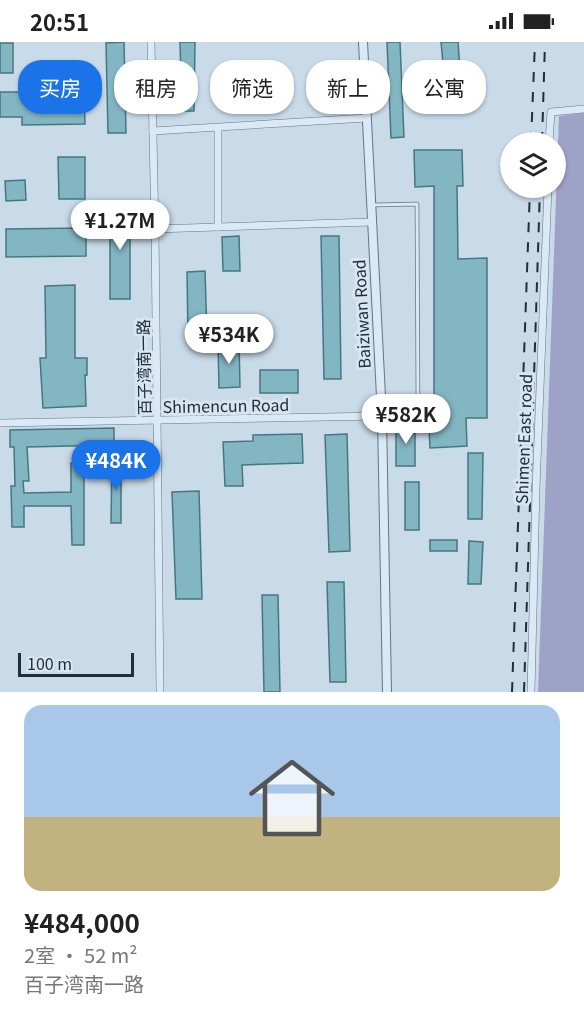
<!DOCTYPE html>
<html lang="zh">
<head>
<meta charset="utf-8">
<style>
	body { margin:0; font-family:Georgia,"Noto Sans SC",serif; background:#f2f2f2; color:#222; height:100vh; display:flex; flex-direction:column; font-size:22px; white-space:nowrap }
	* { box-sizing:border-box; margin:0 }
	p { font-size:20px; color:#767676 }
	.icon { flex:none; width:33px; height:33px; fill:none; stroke:currentColor; stroke-width:2; stroke-linecap:round; stroke-linejoin:round }
	.map { position:relative; height:650px; overflow:hidden }
	.sheet { display:flex; flex-direction:column; background:#fff; flex:1 }
	.sheet>* { flex:none }
	.banner { position:absolute; left:18px; top:18px; width:549px; height:54px; display:flex; gap:12px }
	.fabs { position:absolute; left:500px; top:90px; display:grid; gap:12px }
	.fabs a { display:grid; place-items:center; width:66px; height:66px; border-radius:50%; background:#fff; box-shadow:0 2px 4px #0004; font-size:30px }
	.scale { position:absolute; left:18px; bottom:15px; width:116px; box-sizing:border-box; padding-left:6px; border:3px solid #213036; border-top:0; font-size:16px; line-height:21px; white-space:nowrap; color:#213036; -webkit-text-stroke:4px #d8e5f2; paint-order:stroke }
	.price { position:absolute; translate:-50% -51px; padding:0 14px; border-radius:21px; background:#fff; color:#222; font-size:20px; line-height:39px; filter:drop-shadow(0 2px 3px #0008) }
	.price::after { content:''; position:absolute; left:50%; top:36px; width:18px; height:14px; margin-left:-9px; background:inherit; clip-path:polygon(0 0,100% 0,50% 100%) }
	.price.selected { background:#1a73e8; color:#fff }
	ul { padding:0; list-style:none }
	li { display:grid; align-content:center; gap:12px; height:318px; padding:0 24px }
	li span { display:grid; place-items:center; height:186px; border-radius:18px; color:#555 }
	li>.icon { margin-inline-start:auto }
	span .icon { width:108px; height:108px; fill:#fffc; stroke-width:1 }
	li b { font-size:26px }
	.chip { padding:0 21px; border-radius:24px; background:#fff; box-shadow:0 2px 4px #0004; font-size:21px; line-height:54px }
	.chip.selected { background:#1a73e8; color:#fff }
	.status { display:flex; justify-content:space-between; align-items:center; height:42px; padding:0 30px; background:#fff; direction:ltr }
	.status svg { height:16px; fill:currentColor }
	.map>svg:first-child { display:block }
</style>
</head>
<body>
<div class="status"><b>20:51</b><svg viewBox="0 0 49 12"><path d="M0 12V9h3v3zM5 12V6h3v6zM10 12V3h3v9zM15 12V0h3v12zM26 1h20v11H26zM47 4h2v5h-2z"/></svg></div>
<div class="map">
<svg width="584" height="650" viewBox="0 0 584 650">
	<rect width="100%" height="100%" fill="#c9dae9"/>
	<path fill="#9ea2c7" d="M 584,71 L 584,650 L 538,650 L 559,74 Z"/>
	<g fill="#83b6c3" stroke="#487680" stroke-width="1.5">
		<path d="M 124,0 L 126,91 L 108,91 L 106,1 Z"/>
		<path d="M 180,0 L 195,0 L 194,69 L 182,69 Z"/>
		<path d="M 387,0 L 400,0 L 404,95 L 391,96 Z"/>
		<path d="M 441,0 L 458,0 L 461,41 L 445,42 Z"/>
		<rect x="0" y="1" width="13" height="30"/>
		<path d="M 230,37 L 241,38 L 240,69 L 230,69 Z"/>
		<path d="M 84,46 L 85,82 L 22,83 L 22,75 L 0,75 L 0,50 L 22,50 L 22,47 Z"/>
		<path d="M 414,108 L 462,108 L 463,144 L 457,144 L 458,217 L 487,216 L 487,376 L 466,376 L 467,404 L 430,406 L 429,386 L 434,386 L 434,144 L 415,145 Z"/>
		<path d="M 58,115 L 85,115 L 85,157 L 59,157 Z"/>
		<path d="M 25,138 L 26,158 L 6,159 L 5,139 Z"/>
		<rect x="110" y="160" width="20" height="97"/>
		<path d="M 86,186 L 86,214 L 6,215 L 6,187 Z"/>
		<path d="M 239,194 L 240,229 L 223,229 L 222,195 Z"/>
		<path d="M 321,194 L 339,194 L 341,337 L 324,337 Z"/>
		<path d="M 205,229 L 207,293 L 188,293 L 187,230 Z"/>
		<path d="M 75,243 L 75,316 L 87,316 L 87,333 L 85,333 L 86,364 L 43,366 L 40,316 L 46,316 L 45,244 Z"/>
		<path d="M 218,300 L 239,300 L 240,345 L 219,346 Z"/>
		<rect x="260" y="328" width="38" height="23"/>
		<rect x="396" y="382" width="19" height="42"/>
		<path d="M 114,386 L 114,403 L 27,405 L 29,439 L 23,439 L 24,451 L 71,450 L 71,421 L 84,421 L 84,503 L 72,503 L 71,464 L 24,464 L 24,485 L 12,485 L 11,444 L 15,444 L 14,405 L 10,405 L 10,388 Z"/>
		<path d="M 302,392 L 303,421 L 242,423 L 243,444 L 225,444 L 223,400 L 253,399 L 253,393 Z"/>
		<path d="M 347,392 L 350,509 L 329,510 L 325,393 Z"/>
		<path d="M 468,411 L 483,411 L 482,477 L 468,477 Z"/>
		<path d="M 112,415 L 121,415 L 121,481 L 111,481 Z"/>
		<rect x="405" y="440" width="14" height="48"/>
		<path d="M 199,449 L 202,557 L 176,557 L 172,450 Z"/>
		<rect x="430" y="498" width="27" height="11"/>
		<path d="M 469,499 L 483,500 L 481,542 L 468,542 Z"/>
		<path d="M 327,540 L 344,540 L 346,640 L 330,640 Z"/>
		<path d="M 262,553 L 278,553 L 280,650 L 264,650 Z"/>
	</g>
	<g fill="none" stroke-linecap="round" stroke-linejoin="round">
		<g stroke="#607884" stroke-width="4.5">
			<path id="service" d="M 373,163 L 417,162 L 418,366 L 382,366"/>
		</g>
		<g stroke="#607884" stroke-width="8">
			<g id="minor">
				<path d="M 151,0 L 155,187 L 160,650"/>
				<path d="M 153,89 L 367,76"/>
				<path d="M 549,100 L 551,70 L 584,67"/>
				<path d="M 218,185 L 218,86"/>
				<path d="M 155,187 L 372,180"/>
				<path d="M 0,381 L 382,374"/>
				<path d="M 531,650 L 536,446 L 548,146"/>
			</g>
		</g>
		<g stroke="#607884" stroke-width="10">
			<path id="tertiary" d="M 363,0 L 382,374 L 387,650"/>
		</g>
		<use href="#service" stroke="#dbe8f5" stroke-width="3"/>
		<use href="#minor" stroke="#dbe8f5" stroke-width="7"/>
		<use href="#tertiary" stroke="#dbe8f5" stroke-width="8"/>
		<g stroke="#213036" stroke-width="2" stroke-dasharray="10 10" stroke-linecap="butt">
			<path d="M 531,100 L 535,0"/>
			<path d="M 542,100 L 545,0"/>
			<path d="M 512,650 L 530,146"/>
			<path d="M 524,650 L 540,146"/>
		</g>
	</g>
	<g text-anchor="middle" stroke-width="6" stroke-linejoin="round" paint-order="stroke">
		<g font-size="16" fill="#213036" stroke="#d8e5f2">
			<text transform="translate(362 272) rotate(-93)" y="6">Baiziwan Road</text>
			<text transform="translate(144 325) rotate(-91)" y="6">百子湾南一路</text>
			<text transform="translate(226 364) rotate(-1)" y="6">Shimencun Road</text>
			<text transform="translate(524 397) rotate(-88)" y="6">Shimen East road</text>
		</g>
	</g>
</svg>
<div class="fabs">
<a><svg class="icon" aria-label="layers" viewBox="0 0 24 24"><path d="M12 4l9 5-9 5-9-5zM3 14l9 5 9-5"/></svg></a>
</div>
<div class="scale">100 m</div>
<b class="price" style="left:120px;top:209px">¥1.27M</b>
<b class="price" style="left:229px;top:323px">¥534K</b>
<b class="price" style="left:406px;top:403px">¥582K</b>
<b class="price selected" style="left:116px;top:449px">¥484K</b>
<div class="banner">
<a class="chip selected">买房</a>
<a class="chip">租房</a>
<a class="chip">筛选</a>
<a class="chip">新上</a>
<a class="chip">公寓</a>
</div>
</div>
<section class="sheet">
<ul>
<li><span style="background:linear-gradient(#a9c7e8 60%,#c2b280 0)"><svg class="icon" aria-label="home" viewBox="0 0 24 24"><path d="M3 11l9-7 9 7M6 9v11h12V9"/></svg></span><div><b>¥484,000</b><p>2室 · 52 m²</p><p>百子湾南一路</p></div></li>
</ul>
</section>
</body>
</html>
